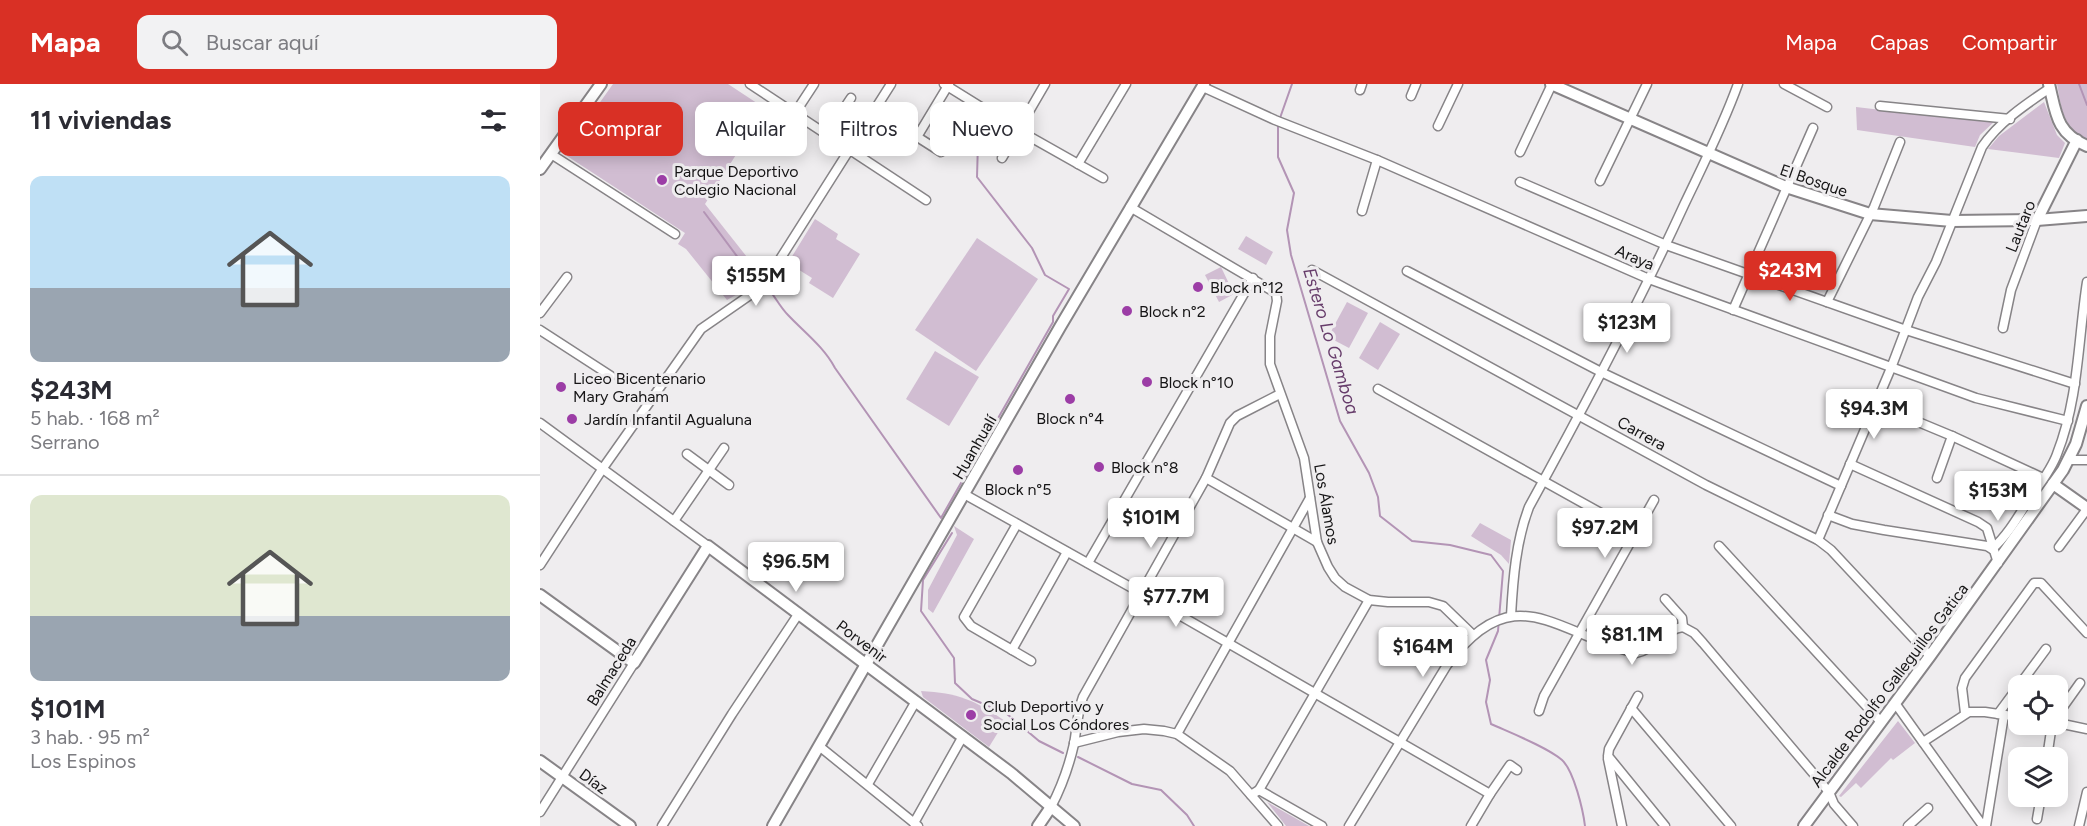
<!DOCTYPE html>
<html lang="es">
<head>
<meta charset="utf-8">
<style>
	body { margin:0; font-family:Figtree,sans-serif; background:#f2f2f3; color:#2b2b33; height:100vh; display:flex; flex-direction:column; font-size:22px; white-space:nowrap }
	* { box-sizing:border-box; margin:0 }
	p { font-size:20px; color:#7c7c81 }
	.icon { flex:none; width:33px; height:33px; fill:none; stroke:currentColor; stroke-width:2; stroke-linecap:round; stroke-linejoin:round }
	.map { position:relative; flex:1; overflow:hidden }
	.sheet { display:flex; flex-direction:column; background:#fff; width:540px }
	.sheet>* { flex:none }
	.banner { position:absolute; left:18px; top:18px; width:570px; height:54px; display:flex; gap:12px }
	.controls { position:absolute; left:1468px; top:591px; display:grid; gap:12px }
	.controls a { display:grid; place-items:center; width:60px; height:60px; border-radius:12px; background:#fff; box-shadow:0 3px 15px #0003; font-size:30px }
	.price { position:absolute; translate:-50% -51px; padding:0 14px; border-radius:6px; background:#fff; color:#222; font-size:20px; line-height:39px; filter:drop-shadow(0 2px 3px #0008) }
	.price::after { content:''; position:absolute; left:50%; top:36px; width:18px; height:14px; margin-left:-9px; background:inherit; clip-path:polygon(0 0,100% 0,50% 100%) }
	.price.selected { background:#d93025; color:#fff }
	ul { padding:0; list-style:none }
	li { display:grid; align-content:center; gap:12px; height:318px; padding:0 30px }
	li+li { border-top:2px solid #e1e1e2 }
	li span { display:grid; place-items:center; height:186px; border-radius:12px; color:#555 }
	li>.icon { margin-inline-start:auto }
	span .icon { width:108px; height:108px; fill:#fffc; stroke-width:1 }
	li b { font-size:26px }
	h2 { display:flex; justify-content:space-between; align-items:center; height:72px; padding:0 30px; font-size:26px }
	.tag { padding:0 21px; border-radius:12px; background:#fff; box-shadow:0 3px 15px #0003; font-size:21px; line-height:54px }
	.tag.selected { background:#d93025; color:#fff }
	header { display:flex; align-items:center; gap:36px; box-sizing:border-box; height:84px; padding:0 30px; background:#d93025; color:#fff }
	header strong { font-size:28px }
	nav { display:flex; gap:33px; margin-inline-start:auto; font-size:21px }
	.search { width:420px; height:54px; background:#f2f2f3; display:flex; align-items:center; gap:15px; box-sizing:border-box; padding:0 21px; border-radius:12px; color:#7c7c81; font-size:22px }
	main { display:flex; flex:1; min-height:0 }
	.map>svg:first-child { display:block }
</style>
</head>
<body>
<header>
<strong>Mapa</strong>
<div class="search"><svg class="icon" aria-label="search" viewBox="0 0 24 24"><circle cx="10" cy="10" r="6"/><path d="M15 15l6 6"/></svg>Buscar aquí</div>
<nav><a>Mapa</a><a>Capas</a><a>Compartir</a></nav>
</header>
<main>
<section class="sheet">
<h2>11 viviendas<svg class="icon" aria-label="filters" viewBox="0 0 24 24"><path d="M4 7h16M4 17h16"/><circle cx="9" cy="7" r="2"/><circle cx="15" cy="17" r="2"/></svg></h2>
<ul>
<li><span style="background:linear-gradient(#bfe0f5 60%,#9aa5b1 0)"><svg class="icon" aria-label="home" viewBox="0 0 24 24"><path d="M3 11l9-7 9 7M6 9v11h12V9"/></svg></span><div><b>$243M</b><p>5 hab. · 168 m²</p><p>Serrano</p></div></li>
<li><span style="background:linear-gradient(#dfe7d0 65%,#9aa5b1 0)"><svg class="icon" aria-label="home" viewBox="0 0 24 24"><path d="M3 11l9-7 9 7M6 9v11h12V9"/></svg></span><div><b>$101M</b><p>3 hab. · 95 m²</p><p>Los Espinos</p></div></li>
</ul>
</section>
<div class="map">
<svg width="1547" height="742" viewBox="0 0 1547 742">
	<rect width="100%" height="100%" fill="#efedef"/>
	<g fill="#d1bdd2">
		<path d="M 73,0 L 188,0 L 232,29 L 204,58 L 165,120 L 222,192 L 210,203 L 187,216 L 146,165 L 138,160 L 145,149 L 27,72 L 26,66 Z"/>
		<path d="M 1517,0 L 1547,0 L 1547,57 C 1522,40 1522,28 1517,0 Z"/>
		<path d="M 1504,18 L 1517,51 L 1525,59 L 1519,74 L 1448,65 L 1459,52 Z"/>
		<path d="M 1316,23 L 1333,25 L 1456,36 L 1440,51 L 1435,63 L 1317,46 Z"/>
		<path d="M 275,135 L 298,150 L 296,155 L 320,170 L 293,214 L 269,199 L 272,194 L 248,179 Z"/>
		<path d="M 706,152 L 733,168 L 726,181 L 698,165 Z"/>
		<path d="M 437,154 L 498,195 L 436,287 L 375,246 Z"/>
		<path d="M 681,183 L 694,210 L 679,218 L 665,191 Z"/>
		<path d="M 807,218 L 828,229 L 809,264 L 788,253 Z"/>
		<path d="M 840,238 L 860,250 L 838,286 L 819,274 Z"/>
		<path d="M 395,267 L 439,293 L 409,342 L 366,315 Z"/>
		<path d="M 940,439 L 971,456 L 969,480 L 961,471 L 931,452 Z"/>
		<path d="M 414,442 L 434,455 L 393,529 L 388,525 L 388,506 L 417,451 Z"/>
		<path d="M 381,607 C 418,609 435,616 465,637 L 449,663 L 383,613 Z"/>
		<path d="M 1358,637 L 1375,659 L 1353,676 L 1351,674 L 1321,704 L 1316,699 L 1301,713 L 1299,712 Z"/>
		<path d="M 727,718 L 769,742 L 746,742 Z"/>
	</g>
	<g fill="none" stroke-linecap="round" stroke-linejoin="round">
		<g stroke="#b394b5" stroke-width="2">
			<path d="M 1539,0 L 1547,21"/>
			<path d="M 740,34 L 752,0"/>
			<path d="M 738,39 L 738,73 L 754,109 L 747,146 L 751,171 L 800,337 L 829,389 L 838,413 L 840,432 L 872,457 L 910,461 L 951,471 L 963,487 L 958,547 L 946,576 L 950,596 L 946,618 L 951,640 C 971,649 1007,663 1022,676 C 1034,687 1043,726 1045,742"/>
			<path d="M 164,128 L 202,179 L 221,197"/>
			<path d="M 225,201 C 234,210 239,222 248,231 C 264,248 284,263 295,284 L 401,434 L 513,238 L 513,232 L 529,205 L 505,191 L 492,164 L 437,93 L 438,58 L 442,35"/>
			<path d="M 412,449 L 383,496 L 381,527 L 414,574 L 415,599 L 432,615 L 467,630 L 499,657 L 523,669"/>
			<path d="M 538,673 L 592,700 L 621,706 L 647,731 L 654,742"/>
		</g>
		<g stroke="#878487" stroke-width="11">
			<g id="minor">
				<path d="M 210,0 L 386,116"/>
				<path d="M 404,0 L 478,46 L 563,94"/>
				<path d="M 1244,0 L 1287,23"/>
				<path d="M 663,3 L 735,36 L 837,76 L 1109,195 L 1436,314 L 1528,337"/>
				<path d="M 820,6 L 822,0"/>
				<path d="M 871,12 L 876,0"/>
				<path d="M 1340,22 L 1470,35"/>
				<path d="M 335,26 L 401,68"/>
				<path d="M 255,29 L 274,0"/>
				<path d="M 898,42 L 918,0"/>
				<path d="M 287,50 L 311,14"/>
				<path d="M 377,53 L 409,0"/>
				<path d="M 980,68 L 1012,0"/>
				<path d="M 11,70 L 135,150"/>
				<path d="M 462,74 L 505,0"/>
				<path d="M 538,80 L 586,0"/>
				<path d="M 1060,97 L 1107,0"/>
				<path d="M 980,98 L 1126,161 L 1366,246 L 1535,300"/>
				<path d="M 590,123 L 736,209 L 737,217 L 730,252 L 730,280 L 764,374 L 777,458 L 788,483 L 795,494 L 805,503 L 829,516 L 848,518 L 889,518 L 903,522 L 933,551"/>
				<path d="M 822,127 L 837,76"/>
				<path d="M 772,186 L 1166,401 L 1278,456 L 1291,466 L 1390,572"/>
				<path d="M 867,187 L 1063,289 L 1301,402"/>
				<path d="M 1287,218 L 1334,123 L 1360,58"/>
				<path d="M 1193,226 L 1273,44"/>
				<path d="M 0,229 L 27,193"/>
				<path d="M 1463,244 L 1471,206 L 1497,136"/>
				<path d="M 0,246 L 71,292"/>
				<path d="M 838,305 L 1095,448"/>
				<path d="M 1335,320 L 1412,352 L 1503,394"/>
				<path d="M 0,339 L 168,462"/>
				<path d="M 147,370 L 189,401"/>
				<path d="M 1529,376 L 1547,376"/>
				<path d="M 1310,380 L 1438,438 L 1447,444 L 1458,479"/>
				<path d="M 666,394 L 777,458"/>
				<path d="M 1397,394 L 1412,352"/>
				<path d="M 424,410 L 601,509 L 950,710"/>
				<path d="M 1288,431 L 1312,440 L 1344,446 L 1447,462 L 1452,465"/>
				<path d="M 134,437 L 184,364"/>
				<path d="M 477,440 L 424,533 L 431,542 L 491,577"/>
				<path d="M 1278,456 L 1351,284 L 1378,213 L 1396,178 L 1442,63 C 1458,39 1486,20 1510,4"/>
				<path d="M 1179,462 L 1341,638"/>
				<path d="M 1519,463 L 1547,425"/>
				<path d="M 1452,465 C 1467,452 1478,433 1488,417 C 1498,402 1511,387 1517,370 C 1539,314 1538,255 1547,198"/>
				<path d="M 548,479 L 713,194"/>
				<path d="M 0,481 L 63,384 L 161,245 L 210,211 L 230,191 L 351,0"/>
				<path d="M 1125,515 L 1142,534 L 1143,543"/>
				<path d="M 971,532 C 973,495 976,457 989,423 C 1044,323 1097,224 1144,121 C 1163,81 1183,42 1198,0"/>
				<path d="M 1143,543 L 1154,549 L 1163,559 L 1289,708 L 1294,720 L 1313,742"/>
				<path d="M 472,566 L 527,468"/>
				<path d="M 1098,612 L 1069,665 L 1068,672 L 1125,742"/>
				<path d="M 1355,619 L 1443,742"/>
				<path d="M 1091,624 L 1191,742"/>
				<path d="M 999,627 L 1004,612 L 1114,416"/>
				<path d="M 1425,629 L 1422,604 L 1425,594 L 1494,499 L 1501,499 L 1547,549"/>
				<path d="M 1458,630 L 1506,565"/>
				<path d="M 1518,630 L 1540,599"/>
				<path d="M 1518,639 L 1547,645"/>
				<path d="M 637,650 L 770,414"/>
				<path d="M 1383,658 L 1429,628 L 1445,628 L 1479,633"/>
				<path d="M 534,659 L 578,648 L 604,645 L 624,647 L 637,650 L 690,687 L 738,742"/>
				<path d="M 279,662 L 378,742"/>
				<path d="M 1507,674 L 1512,640"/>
				<path d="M 1068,675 L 1082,742"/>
				<path d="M 328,700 L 376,617"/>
				<path d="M 719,706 L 782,742"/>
				<path d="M 711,711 L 719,706 L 829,516"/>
				<path d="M 511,723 C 521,704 529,682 534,660 C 537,644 537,629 543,613 L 666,394 L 690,339 L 697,332 L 740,310"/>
				<path d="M 0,728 L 94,579"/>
				<path d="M 1497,735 L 1501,712"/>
				<path d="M 374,739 L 423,652"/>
				<path d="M 122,742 L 192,630 L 259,529"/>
				<path d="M 809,742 L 907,581 C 974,490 1016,550 1096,569 C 1114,566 1125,545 1143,543"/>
				<path d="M 931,742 L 950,710 L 970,681 L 977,686"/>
				<path d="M 1368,742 L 1388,724"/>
				<path d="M 1446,742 L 1464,631"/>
				<path d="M 1539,742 L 1547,708"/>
			</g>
		</g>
		<g stroke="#878487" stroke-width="14">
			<g id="tertiary">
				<path d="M 1011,0 L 1246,103 L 1330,130 L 1412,137 L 1497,136 L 1547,132"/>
				<path d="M 1509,0 C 1516,29 1516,49 1547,62"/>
				<path d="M 0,85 L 61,0"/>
				<path d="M 1497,136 L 1537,56"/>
				<path d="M 1513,400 L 1547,424"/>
				<path d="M 0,511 L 94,579 L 168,462 L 471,689 L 534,742"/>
				<path d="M 0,677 L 90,742"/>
				<path d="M 233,742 L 520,243 L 664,0"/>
				<path d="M 498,742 L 511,723"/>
				<path d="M 1264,742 L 1390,572 L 1523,386 L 1536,360 L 1547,322"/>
			</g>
		</g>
		<use href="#minor" stroke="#fff" stroke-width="8"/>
		<use href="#tertiary" stroke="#fff" stroke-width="10"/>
	</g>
	<g fill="#9c3da6" stroke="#efedef" stroke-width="2">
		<circle cx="122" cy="96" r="6"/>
		<circle cx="658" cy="203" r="6"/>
		<circle cx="587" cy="227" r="6"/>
		<circle cx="607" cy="298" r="6"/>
		<circle cx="21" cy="303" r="6"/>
		<circle cx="530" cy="315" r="6"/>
		<circle cx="32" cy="335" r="6"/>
		<circle cx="559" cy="383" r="6"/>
		<circle cx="478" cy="386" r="6"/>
		<circle cx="431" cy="631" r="6"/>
	</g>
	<g text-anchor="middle" stroke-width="6" stroke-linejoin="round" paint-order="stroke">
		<g font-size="16" fill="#161516" stroke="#efedef" text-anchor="start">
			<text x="134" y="93">Parque Deportivo<tspan x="134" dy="18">Colegio Nacional</tspan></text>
			<text x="670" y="209">Block n°12</text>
			<text x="599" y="233">Block n°2</text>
			<text x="33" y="300">Liceo Bicentenario<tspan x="33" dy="18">Mary Graham</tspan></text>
			<text x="619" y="304">Block n°10</text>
			<text x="530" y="340" text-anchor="middle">Block n°4</text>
			<text x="44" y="341">Jardín Infantil Agualuna</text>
			<text x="571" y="389">Block n°8</text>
			<text x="478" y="411" text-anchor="middle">Block n°5</text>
			<text x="443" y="628">Club Deportivo y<tspan x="443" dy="18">Social Los Cóndores</tspan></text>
		</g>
		<g font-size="16" fill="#161516" stroke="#efedef">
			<text transform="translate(1274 96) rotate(19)" y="6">El Bosque</text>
			<text transform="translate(1480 142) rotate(-68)" y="6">Lautaro</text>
			<text transform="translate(1095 173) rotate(23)" y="6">Araya</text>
			<text transform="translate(1102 349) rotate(29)" y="6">Carrera</text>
			<text transform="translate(434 363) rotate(-60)" y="6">Huanhualí</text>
			<text transform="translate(787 420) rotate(80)" y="6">Los Álamos</text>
			<text transform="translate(322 557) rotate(37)" y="6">Porvenir</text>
			<text transform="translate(71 587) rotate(-58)" y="6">Balmaceda</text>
			<text transform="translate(1349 601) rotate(-53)" y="6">Alcalde Rodolfo Galleguillos Gatica</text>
			<text transform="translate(54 697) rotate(36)" y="6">Díaz</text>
		</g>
		<g font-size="18" font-style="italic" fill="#673d6b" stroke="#efedef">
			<text transform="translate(791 257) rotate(73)" y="6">Estero Lo Gamboa</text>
		</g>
	</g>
</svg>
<div class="controls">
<a><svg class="icon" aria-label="locate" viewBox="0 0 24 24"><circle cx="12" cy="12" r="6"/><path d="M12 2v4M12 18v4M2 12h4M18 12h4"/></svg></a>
<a><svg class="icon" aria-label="layers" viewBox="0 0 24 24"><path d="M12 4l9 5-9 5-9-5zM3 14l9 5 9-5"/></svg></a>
</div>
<b class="price selected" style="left:1250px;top:218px">$243M</b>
<b class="price" style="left:216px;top:223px">$155M</b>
<b class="price" style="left:1087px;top:270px">$123M</b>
<b class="price" style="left:1334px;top:356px">$94.3M</b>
<b class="price" style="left:1458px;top:438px">$153M</b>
<b class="price" style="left:611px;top:465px">$101M</b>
<b class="price" style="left:1065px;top:475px">$97.2M</b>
<b class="price" style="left:256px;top:509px">$96.5M</b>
<b class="price" style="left:636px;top:544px">$77.7M</b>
<b class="price" style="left:1092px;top:582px">$81.1M</b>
<b class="price" style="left:883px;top:594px">$164M</b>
<div class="banner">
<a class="tag selected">Comprar</a>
<a class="tag">Alquilar</a>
<a class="tag">Filtros</a>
<a class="tag">Nuevo</a>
</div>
</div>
</main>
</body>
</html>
